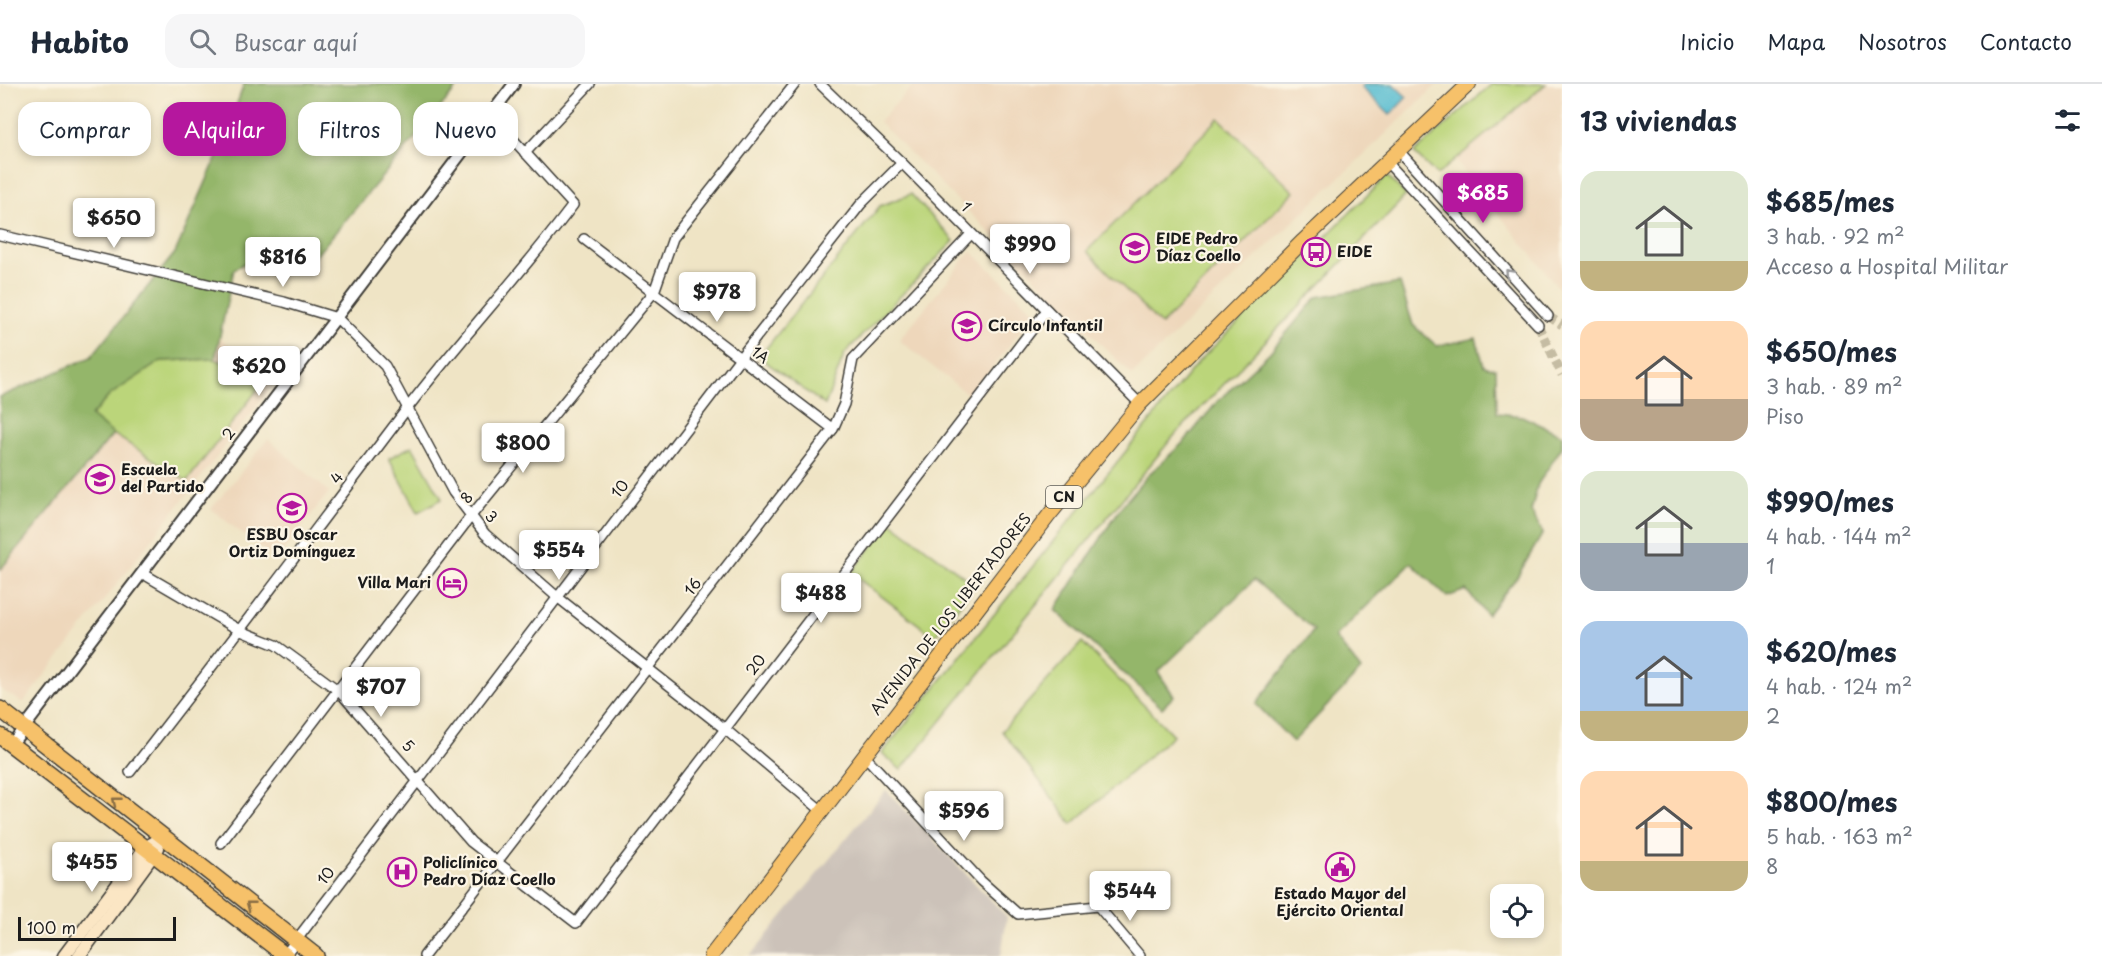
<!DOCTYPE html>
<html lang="es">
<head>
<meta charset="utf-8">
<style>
	body { margin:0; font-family:"Playpen Sans",sans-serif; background:#f6f6f7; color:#1f2937; height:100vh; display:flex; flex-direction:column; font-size:22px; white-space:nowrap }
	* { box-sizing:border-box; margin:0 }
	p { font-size:20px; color:#747a83 }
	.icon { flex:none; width:33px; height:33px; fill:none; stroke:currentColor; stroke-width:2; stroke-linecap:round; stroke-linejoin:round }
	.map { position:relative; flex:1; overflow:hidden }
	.panel { display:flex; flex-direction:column; background:#fff; width:540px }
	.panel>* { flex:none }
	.hud { position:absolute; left:18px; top:18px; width:570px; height:54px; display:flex; gap:12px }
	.buttons { position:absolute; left:1490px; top:800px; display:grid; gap:12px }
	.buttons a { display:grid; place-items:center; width:54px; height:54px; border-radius:12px; background:#fff; box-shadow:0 3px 9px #0003; font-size:30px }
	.scale { position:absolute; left:18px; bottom:15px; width:158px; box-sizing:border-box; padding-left:6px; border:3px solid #1c1c1c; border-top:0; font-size:16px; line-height:21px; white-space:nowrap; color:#1c1c1c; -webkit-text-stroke:4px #fcf5e5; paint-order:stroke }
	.price { position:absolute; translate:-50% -51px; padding:0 14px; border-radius:6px; background:#fff; color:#222; font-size:20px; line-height:39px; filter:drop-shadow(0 2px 3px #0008) }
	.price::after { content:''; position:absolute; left:50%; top:36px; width:18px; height:14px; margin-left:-9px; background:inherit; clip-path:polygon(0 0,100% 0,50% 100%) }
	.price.active { background:#b5179e; color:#fff }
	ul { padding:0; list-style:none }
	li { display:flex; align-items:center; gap:18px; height:150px; padding:0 18px }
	li span { display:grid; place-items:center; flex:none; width:168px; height:120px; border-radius:18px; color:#555 }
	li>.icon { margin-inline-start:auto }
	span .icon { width:72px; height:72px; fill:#fffc; stroke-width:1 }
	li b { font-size:26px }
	h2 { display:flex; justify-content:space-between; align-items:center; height:72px; padding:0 18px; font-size:26px }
	.chip { padding:0 21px; border-radius:18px; background:#fff; box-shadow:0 3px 9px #0003; font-size:21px; line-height:54px }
	.chip.active { background:#b5179e; color:#fff }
	header { display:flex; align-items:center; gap:36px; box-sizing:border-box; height:84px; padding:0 30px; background:#fff; border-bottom:2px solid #e0e1e3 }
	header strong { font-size:28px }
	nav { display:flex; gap:33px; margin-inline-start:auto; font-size:21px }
	.search { width:420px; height:54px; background:#f6f6f7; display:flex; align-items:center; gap:15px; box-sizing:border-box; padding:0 21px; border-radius:18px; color:#747a83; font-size:22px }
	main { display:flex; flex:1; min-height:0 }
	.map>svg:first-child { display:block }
</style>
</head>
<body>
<header>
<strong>Habito</strong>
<div class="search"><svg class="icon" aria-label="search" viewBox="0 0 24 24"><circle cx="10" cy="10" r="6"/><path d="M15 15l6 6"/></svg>Buscar aquí</div>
<nav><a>Inicio</a><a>Mapa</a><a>Nosotros</a><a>Contacto</a></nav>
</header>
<main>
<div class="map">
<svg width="1562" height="872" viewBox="0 0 1562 872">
	<rect width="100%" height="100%" fill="#fcf5e5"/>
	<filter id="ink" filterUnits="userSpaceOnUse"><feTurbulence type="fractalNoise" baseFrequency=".0167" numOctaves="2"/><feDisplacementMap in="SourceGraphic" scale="12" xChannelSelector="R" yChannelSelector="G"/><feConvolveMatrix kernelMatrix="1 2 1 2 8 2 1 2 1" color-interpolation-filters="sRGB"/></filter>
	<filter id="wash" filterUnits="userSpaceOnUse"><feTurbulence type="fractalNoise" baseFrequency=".008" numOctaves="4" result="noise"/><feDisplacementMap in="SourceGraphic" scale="24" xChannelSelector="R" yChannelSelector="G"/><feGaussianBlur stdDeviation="1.35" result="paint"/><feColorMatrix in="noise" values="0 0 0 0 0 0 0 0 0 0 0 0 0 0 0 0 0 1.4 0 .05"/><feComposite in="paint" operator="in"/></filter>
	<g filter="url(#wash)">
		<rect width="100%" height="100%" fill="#efe4c5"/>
		<g fill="#eed7bb">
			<path d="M 914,0 L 1438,0 L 1132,291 L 879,38 Z"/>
			<path d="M 1546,0 L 1562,0 L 1562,208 L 1454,75 Z"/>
			<path d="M 971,167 L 1035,228 L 970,312 L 899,256 Z"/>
			<path d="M 164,208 L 275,299 L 23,619 L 0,605 L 0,356 Z"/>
			<path d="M 268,355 L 329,408 L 276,476 L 211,425 Z"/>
		</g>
		<path fill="#ccc2b9" d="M 886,706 L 1007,833 L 1001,872 L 750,872 Z"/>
		<g fill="#bbd57a" stroke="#6c784b" stroke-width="1.5">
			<path d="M 1492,0 L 1546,0 L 1437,91 L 1414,69 Z"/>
			<path d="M 1219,34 L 1294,108 L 1161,241 L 1087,167 Z"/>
			<path d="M 1387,92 L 1406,111 L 1399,119 L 1172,354 L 901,686 L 882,669 L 1198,278 Z"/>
			<path d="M 911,110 L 954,157 L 845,269 L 825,321 L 759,273 L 880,122 Z"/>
			<path d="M 215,275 L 265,296 L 187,397 L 113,350 L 91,332 L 110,311 L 161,277 Z"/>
			<path d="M 412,362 L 442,415 L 418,428 L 389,374 Z"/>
			<path d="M 891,438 L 975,501 L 935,553 L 851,489 Z"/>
			<path d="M 1082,558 L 1173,651 L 1072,740 L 1002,647 Z"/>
		</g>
		<g fill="#94b66a" stroke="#586943" stroke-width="1.5">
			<path d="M 244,0 L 460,0 L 313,175 L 274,163 L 234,185 L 215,275 L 161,277 L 110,311 L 91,332 L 113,350 L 0,486 L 0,313 L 91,273 L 175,169 L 223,59 Z"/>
			<path d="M 1400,199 L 1413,241 L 1437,262 L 1476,254 L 1484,282 L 1496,285 L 1497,329 L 1522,332 L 1562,351 L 1562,363 L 1538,400 L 1531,427 L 1543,449 L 1517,493 L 1487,531 L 1466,506 L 1447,513 L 1411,479 L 1335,553 L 1361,586 L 1293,658 L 1256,620 L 1314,546 L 1254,496 L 1158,588 L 1174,612 L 1162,624 L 1055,526 L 1121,423 L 1149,390 L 1184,358 L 1218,317 L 1270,268 L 1317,213 Z"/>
		</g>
		<path fill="#53bbd0" stroke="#386c76" stroke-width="1.5" d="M 1364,0 L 1393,0 L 1407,13 L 1390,31 L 1361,3 Z"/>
	</g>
	<g filter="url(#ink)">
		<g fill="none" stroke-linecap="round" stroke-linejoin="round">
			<g stroke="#c5bca3" stroke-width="9" stroke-dasharray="9 4.5" stroke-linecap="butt">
				<path d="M 1548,232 L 1562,241"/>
				<path d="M 1538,241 L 1562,291"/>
			</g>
			<g stroke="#3c3a35" stroke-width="12">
				<g id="minor">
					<path d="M 820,0 L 902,79 L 1140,320"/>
					<path d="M 1398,66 L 1548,232"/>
					<path d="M 525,69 L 590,0"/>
					<path d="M 1386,77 L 1538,241"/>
					<path d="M 0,151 L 284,218 L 337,234 L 385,282 L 453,408 L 485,450 L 556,512 L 726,646 L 822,727"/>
					<path d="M 584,155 L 833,345"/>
					<path d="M 142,489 L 241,547 L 276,561 L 339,607 L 471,758 L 576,839 L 1047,226"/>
					<path d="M 864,671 L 981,797 L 1018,830 L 1098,822 L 1140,872"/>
					<path d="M 130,688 C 224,569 314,447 406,326 C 459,256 520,192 573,121 L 490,30"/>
					<path d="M 221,759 L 471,432 L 654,208 L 673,154 L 795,0"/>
					<path d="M 285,871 L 740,274 L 861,120 L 902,79"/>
					<path d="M 424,872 L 833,345 L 844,320 L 853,275 L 971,150"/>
				</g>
			</g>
			<g stroke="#3c3a35" stroke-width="14">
				<path id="tertiary" d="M 11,661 L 514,0"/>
			</g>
			<g stroke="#3c3a35" stroke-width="15">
				<g id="secondary">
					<path d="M 64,872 L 145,764 L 162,754"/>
					<path d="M 79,872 L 158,764"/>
				</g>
			</g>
			<g stroke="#3c3a35" stroke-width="16">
				<path id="primary" d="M 711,872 L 1050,430 L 1140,320 L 1303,157 L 1469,0"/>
			</g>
			<g stroke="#3c3a35" stroke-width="18">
				<g id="trunk">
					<path d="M 0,625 L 316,872"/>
					<path d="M 0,652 L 286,872"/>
				</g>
			</g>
			<use href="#minor" stroke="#fff" stroke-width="9"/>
			<use href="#tertiary" stroke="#fff" stroke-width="10"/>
			<use href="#secondary" stroke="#fbe6c4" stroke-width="12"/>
			<use href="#primary" stroke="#f6c16b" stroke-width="14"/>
			<use href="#trunk" stroke="#f6c16b" stroke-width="15"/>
		</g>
		<defs><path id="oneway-chevron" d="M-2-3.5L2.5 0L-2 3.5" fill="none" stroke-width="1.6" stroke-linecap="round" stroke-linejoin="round" transform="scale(1.5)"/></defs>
		<use stroke="#999" href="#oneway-chevron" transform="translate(1509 189) rotate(-132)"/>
		<g stroke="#896e44">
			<use href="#oneway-chevron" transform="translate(116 717) rotate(-141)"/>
			<use href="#oneway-chevron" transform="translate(250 821) rotate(-142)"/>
		</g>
	</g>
	<defs>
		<g id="school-ring" transform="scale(1.5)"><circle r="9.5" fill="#fcf5e5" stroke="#b5179e" stroke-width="1.5"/><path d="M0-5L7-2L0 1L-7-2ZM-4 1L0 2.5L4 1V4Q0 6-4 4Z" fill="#b5179e"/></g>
		<g id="bus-ring" transform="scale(1.5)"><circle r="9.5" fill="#fcf5e5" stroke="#b5179e" stroke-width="1.5"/><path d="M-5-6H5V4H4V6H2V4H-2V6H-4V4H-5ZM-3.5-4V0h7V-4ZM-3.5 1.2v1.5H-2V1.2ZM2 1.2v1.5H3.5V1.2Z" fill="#b5179e"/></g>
		<g id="university-ring" transform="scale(1.5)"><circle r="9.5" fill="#fcf5e5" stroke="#b5179e" stroke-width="1.5"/><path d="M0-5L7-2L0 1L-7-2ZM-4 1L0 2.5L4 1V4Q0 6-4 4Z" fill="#b5179e"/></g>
		<g id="hotel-ring" transform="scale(1.5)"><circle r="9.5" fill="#fcf5e5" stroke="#b5179e" stroke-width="1.5"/><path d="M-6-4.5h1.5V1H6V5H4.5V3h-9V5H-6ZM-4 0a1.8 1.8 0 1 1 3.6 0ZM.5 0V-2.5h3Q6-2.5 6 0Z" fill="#b5179e"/></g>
		<g id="civic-ring" transform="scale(1.5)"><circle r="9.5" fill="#fcf5e5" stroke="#b5179e" stroke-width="1.5"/><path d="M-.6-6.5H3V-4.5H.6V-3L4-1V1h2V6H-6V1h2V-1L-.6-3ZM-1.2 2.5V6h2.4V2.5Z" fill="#b5179e"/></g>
		<g id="hospital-ring" transform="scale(1.5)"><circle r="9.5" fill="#fcf5e5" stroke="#b5179e" stroke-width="1.5"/><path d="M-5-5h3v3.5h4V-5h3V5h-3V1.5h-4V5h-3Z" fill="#b5179e"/></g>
	</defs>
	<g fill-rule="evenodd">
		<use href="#school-ring" x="1135" y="164"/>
		<use href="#bus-ring" x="1316" y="168"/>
		<use href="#school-ring" x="967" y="242"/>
		<use href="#university-ring" x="100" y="395"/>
		<use href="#school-ring" x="292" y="424"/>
		<use href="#hotel-ring" x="452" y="499"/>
		<use href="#civic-ring" x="1340" y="783"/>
		<use href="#hospital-ring" x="402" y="788"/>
	</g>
	<g text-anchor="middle" stroke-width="4.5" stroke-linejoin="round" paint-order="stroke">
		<rect fill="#fcf5e5" stroke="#5f5d58" stroke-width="1.5" x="1046" y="402" width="36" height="22" rx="4.5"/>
		<g font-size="14" font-weight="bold" fill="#1c1c1c">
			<text x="1064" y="418">CN</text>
		</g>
		<g font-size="15" fill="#1c1c1c" stroke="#fcf5e5">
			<text transform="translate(966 123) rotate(46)" y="5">1</text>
			<text transform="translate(760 271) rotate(37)" y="5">1A</text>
			<text transform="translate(229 350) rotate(-53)" y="5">2</text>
			<text transform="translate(337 394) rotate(-53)" y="5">4</text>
			<text transform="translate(620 405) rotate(-52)" y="5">10</text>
			<text transform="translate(467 414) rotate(-51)" y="5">8</text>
			<text transform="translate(491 433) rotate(51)" y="5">3</text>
			<text transform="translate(693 503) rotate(-52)" y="5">16</text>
			<text transform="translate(951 530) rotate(-52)" y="5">AVENIDA DE LOS LIBERTADORES</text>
			<text transform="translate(756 581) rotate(-53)" y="5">20</text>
			<text transform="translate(408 662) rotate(48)" y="5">5</text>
			<text transform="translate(326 792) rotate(-53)" y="5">10</text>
		</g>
		<g font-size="15" font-weight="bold" fill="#1c1c1c" stroke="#fcf5e5" text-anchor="start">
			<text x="1156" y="160">EIDE Pedro<tspan x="1156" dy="17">Díaz Coello</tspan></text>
			<text x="1337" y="173">EIDE</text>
			<text x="988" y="247">Círculo Infantil</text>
			<text x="121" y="391">Escuela<tspan x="121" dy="17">del Partido</tspan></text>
			<text x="292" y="456" text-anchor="middle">ESBU Oscar<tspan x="292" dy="17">Ortiz Domínguez</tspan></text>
			<text x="431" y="504" text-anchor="end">Villa Mari</text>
			<text x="423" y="784">Policlínico<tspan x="423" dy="17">Pedro Díaz Coello</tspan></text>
			<text x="1340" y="815" text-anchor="middle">Estado Mayor del<tspan x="1340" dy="17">Ejército Oriental</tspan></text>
		</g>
	</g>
</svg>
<div class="buttons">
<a><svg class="icon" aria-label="locate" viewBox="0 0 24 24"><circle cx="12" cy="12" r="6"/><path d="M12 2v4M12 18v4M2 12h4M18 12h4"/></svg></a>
</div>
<div class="scale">100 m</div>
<b class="price active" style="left:1483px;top:140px">$685</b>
<b class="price" style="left:114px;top:165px">$650</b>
<b class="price" style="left:1030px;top:191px">$990</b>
<b class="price" style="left:283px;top:204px">$816</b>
<b class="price" style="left:717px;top:239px">$978</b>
<b class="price" style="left:259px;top:313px">$620</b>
<b class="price" style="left:523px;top:390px">$800</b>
<b class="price" style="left:559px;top:497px">$554</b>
<b class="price" style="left:821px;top:540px">$488</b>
<b class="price" style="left:381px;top:634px">$707</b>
<b class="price" style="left:964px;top:758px">$596</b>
<b class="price" style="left:92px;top:809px">$455</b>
<b class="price" style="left:1130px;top:838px">$544</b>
<div class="hud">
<a class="chip">Comprar</a>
<a class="chip active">Alquilar</a>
<a class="chip">Filtros</a>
<a class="chip">Nuevo</a>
</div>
</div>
<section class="panel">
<h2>13 viviendas<svg class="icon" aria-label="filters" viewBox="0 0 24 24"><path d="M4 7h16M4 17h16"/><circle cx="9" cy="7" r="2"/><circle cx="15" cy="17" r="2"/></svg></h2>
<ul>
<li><span style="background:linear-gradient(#dfe7d0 75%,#c2b280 0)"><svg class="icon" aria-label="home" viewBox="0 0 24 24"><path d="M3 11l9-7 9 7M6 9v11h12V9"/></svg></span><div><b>$685/mes</b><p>3 hab. · 92 m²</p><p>Acceso a Hospital Militar</p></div></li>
<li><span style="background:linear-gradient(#ffd9b3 65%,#b9a48a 0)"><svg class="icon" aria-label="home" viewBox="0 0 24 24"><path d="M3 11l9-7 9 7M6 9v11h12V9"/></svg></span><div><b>$650/mes</b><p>3 hab. · 89 m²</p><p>Piso</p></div></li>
<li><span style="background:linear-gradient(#dfe7d0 60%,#9aa5b1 0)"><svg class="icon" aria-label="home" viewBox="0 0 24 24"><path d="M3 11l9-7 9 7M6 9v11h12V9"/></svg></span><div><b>$990/mes</b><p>4 hab. · 144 m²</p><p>1</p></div></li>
<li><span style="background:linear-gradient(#a9c7e8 75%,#c2b280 0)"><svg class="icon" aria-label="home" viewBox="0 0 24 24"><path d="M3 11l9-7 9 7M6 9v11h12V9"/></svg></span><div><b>$620/mes</b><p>4 hab. · 124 m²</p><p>2</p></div></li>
<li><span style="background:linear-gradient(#ffd9b3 75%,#c2b280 0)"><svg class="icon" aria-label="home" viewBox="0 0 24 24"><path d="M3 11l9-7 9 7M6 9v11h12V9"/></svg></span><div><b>$800/mes</b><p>5 hab. · 163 m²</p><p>8</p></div></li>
</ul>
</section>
</main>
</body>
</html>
